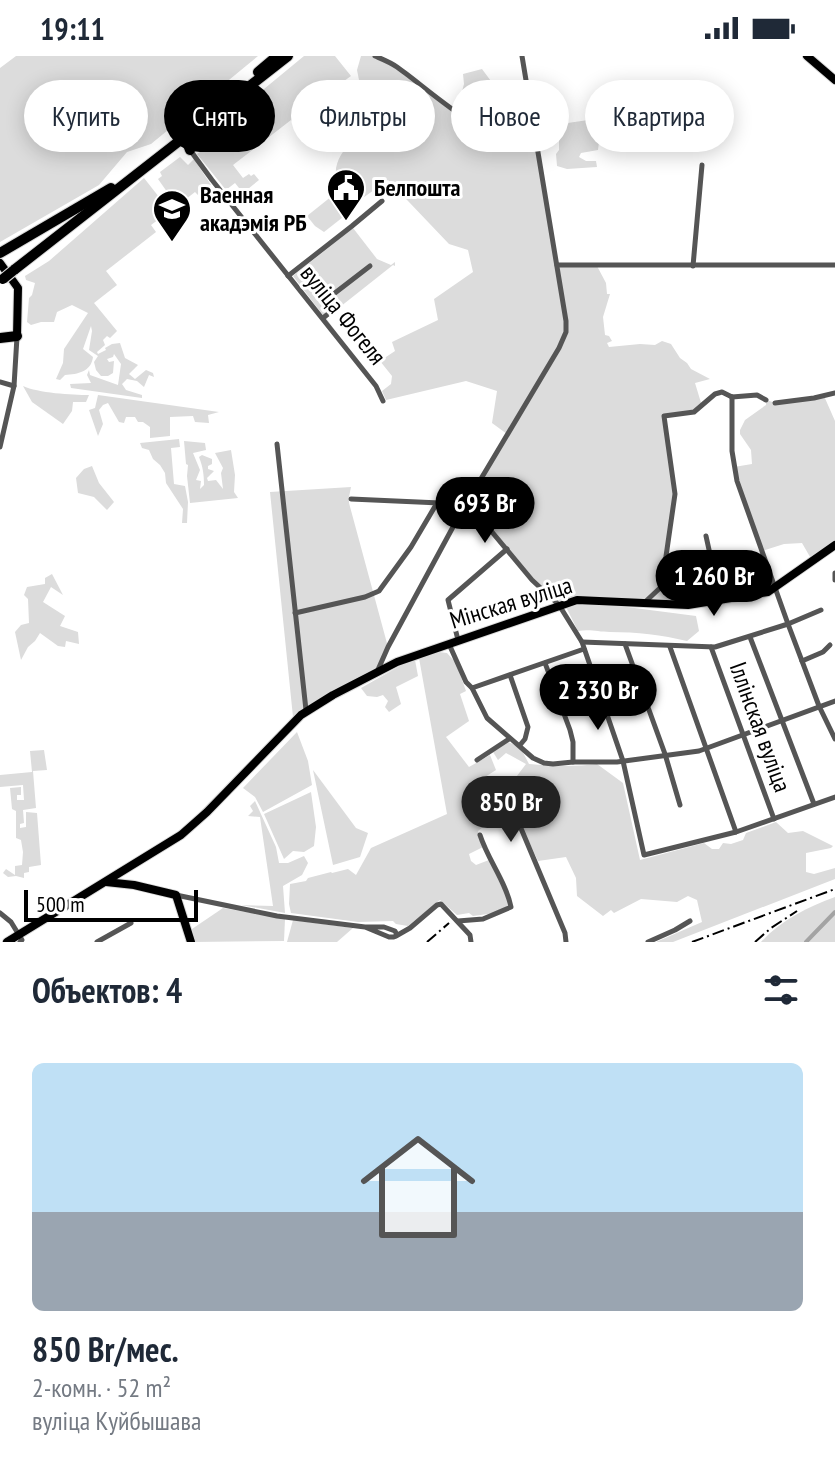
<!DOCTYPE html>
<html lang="ru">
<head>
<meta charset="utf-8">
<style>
	body { margin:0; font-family:"PT Sans Narrow",sans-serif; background:#f6f6f7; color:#1f2937; height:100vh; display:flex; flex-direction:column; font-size:30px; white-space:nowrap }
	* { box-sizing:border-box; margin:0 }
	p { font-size:26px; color:#747a83 }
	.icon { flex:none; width:44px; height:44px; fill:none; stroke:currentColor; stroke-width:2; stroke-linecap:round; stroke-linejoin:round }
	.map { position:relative; height:886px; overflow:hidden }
	.panel { display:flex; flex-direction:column; background:#fff; flex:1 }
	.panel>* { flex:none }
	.top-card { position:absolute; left:24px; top:24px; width:788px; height:72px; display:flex; gap:16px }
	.scale { position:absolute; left:24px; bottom:20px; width:174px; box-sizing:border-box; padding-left:8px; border:4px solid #000; border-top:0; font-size:22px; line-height:28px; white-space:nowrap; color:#000; -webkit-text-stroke:6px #fff; paint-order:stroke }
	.price { position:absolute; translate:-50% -68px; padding:0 18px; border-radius:28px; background:#000; color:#fff; font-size:26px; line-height:52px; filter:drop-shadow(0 2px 4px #0008) }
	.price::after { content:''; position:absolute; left:50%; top:48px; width:24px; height:18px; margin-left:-12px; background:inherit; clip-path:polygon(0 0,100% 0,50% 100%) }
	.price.selected { background:#222; color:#fff }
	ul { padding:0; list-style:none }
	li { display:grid; align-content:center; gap:16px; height:424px; padding:0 32px }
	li+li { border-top:2px solid #e0e1e3 }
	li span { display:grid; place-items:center; height:248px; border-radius:12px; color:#555 }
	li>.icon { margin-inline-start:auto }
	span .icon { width:144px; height:144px; fill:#fffc; stroke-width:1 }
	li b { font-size:34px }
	h2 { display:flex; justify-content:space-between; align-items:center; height:96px; padding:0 32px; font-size:34px }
	.chip { padding:0 28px; border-radius:36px; background:#fff; box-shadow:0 4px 20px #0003; font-size:28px; line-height:72px }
	.chip.selected { background:#000; color:#fff }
	.status { display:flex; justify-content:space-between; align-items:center; height:56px; padding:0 40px; background:#fff; direction:ltr }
	.status svg { height:22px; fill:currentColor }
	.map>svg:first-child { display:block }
</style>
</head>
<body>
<div class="status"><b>19:11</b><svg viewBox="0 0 49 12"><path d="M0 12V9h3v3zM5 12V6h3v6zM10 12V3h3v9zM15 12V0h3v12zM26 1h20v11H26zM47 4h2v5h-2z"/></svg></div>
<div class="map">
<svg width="835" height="886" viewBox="0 0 835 886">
	<rect width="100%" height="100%" fill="#fff"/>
	<g fill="#dcdcdc">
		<path d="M 16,0 L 258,0 L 151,88 L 127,96 L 99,129 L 0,186 L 0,12 Z"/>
		<path d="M 304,0 L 335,0 L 351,20 L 311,49 L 326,68 L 309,83 L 291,64 L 233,109 L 243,122 L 249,118 L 251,120 L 254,118 L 259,124 L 243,137 L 235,127 L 226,134 L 197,98 L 214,86 L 211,82 L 231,64 L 230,61 Z"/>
		<path d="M 361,0 L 375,0 L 394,9 L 457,54 L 464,28 L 463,18 L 482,13 L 502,40 L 525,39 L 528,36 L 557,209 L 597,210 L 606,227 L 607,238 L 610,238 L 603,261 L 605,279 L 609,280 L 612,285 L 607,287 L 609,291 L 640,288 L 655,289 L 662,285 L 671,288 L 680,302 L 687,307 L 691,313 L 710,323 L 695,327 L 702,350 L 694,356 L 664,360 L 675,438 L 660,532 L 683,537 L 696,538 L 772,523 L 775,533 L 688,549 L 609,544 L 559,549 L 534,526 L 482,464 L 464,450 L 507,378 L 492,367 L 497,335 L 466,325 L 386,344 L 382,335 L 391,328 L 392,320 L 380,305 L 395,295 L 392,286 L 438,264 L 434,243 L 473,216 L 468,194 L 449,188 L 388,124 L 353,149 C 348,142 341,135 338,128 C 326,97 366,74 386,58 L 359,24 L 357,14 Z"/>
		<path d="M 602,62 L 598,94 L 581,97 L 579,101 L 586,105 L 596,105 L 597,111 L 567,113 L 557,110 L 556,98 L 559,94 L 559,83 L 554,69 Z"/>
		<path d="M 180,101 L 188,109 L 194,103 L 211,129 L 198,139 L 195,136 L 177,150 L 158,123 L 162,120 L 160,116 Z"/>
		<path d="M 144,122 L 170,155 L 151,169 L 156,176 L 106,215 L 117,229 L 94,247 L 117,275 L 110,282 L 107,280 L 103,284 L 105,289 L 97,296 L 98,298 L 106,294 L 105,292 L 112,288 L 120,287 L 125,302 L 138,309 L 129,318 L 135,323 L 146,314 L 153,317 L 154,321 L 149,319 L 144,331 L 137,325 L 127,323 L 122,328 L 126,334 L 142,339 L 142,342 L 71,332 L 70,328 L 91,327 L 87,319 L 89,314 L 90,319 L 118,329 L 121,308 L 114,298 L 113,301 L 107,303 L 109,306 L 114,305 L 113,317 L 108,320 L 101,320 L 96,314 L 94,306 L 98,300 L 89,294 L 92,275 L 91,270 L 83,293 L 93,301 C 91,316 78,318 65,319 L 60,324 L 56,323 L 63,307 L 64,293 L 88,257 L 72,249 L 57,256 L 54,266 L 41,266 L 31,269 L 27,266 L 29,242 L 32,239 L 35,227 L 26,224 L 25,220 L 49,205 Z"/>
		<path d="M 337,136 L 352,154 L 324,176 L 315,170 L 307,160 Z"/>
		<path d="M 353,172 L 377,203 L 391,209 L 395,206 L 395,210 L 393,209 L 326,262 L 336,276 L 293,220 Z"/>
		<path d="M 23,330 C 38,337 72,339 89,339 L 86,346 L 73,346 L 72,355 L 63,368 L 32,346 Z"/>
		<path d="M 98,339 L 219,356 L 208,359 L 209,367 L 195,366 L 193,360 L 170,361 L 170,380 L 150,382 L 150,371 L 143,366 L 138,366 L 135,361 L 126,361 L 124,367 L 119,366 L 108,347 L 103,349 L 99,354 L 103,368 L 98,380 L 89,354 L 95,352 Z"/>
		<path d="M 824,340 L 835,365 L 835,489 L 813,506 L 802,487 L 784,488 L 762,495 L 734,411 L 752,408 L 751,394 L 740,378 L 740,374 L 745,364 L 766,349 L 766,344 L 776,347 Z"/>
		<path d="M 179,383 L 180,391 L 171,392 L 174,428 L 185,430 L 188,446 L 187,467 L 182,467 L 183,453 L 166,427 L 165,417 L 160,409 L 153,403 L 149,394 L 142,392 L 140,387 Z"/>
		<path d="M 184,385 L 205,387 L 206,394 L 193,397 L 200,414 L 196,424 L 201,425 L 200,433 L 204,429 C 204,419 203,411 199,401 L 202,399 L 212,403 L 212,408 L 208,410 L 208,413 L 214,415 L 207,422 L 208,425 L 216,424 L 223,433 L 221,417 L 223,412 L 215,397 L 231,394 L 235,419 L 234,436 L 238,442 L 190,447 L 187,420 L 188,409 L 186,408 Z"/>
		<path d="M 92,410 L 99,427 L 114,446 L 107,454 L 94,441 L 78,437 L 76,422 L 84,413 Z"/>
		<path d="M 351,431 L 349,441 L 349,447 L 388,591 L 377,616 L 313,650 L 207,756 L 183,773 L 293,661 L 270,436 Z"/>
		<path d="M 52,518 L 63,539 L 51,531 L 43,546 L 65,560 L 60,570 L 78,576 L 79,588 L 66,585 L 65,591 L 58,590 L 40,577 L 35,585 L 28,591 L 21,604 L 15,576 L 21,569 L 29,567 L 28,543 L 24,539 L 27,531 L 45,528 L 45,522 Z"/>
		<path d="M 579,546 L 596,547 L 696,560 L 699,575 L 687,585 C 662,579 637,576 610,576 C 598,576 591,573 578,575 L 566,551 Z"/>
		<path d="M 439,596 L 447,597 L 456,607 L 466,635 L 460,638 L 469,665 L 446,681 L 469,711 L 490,699 L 496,714 L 485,721 L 482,731 L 487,737 L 504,735 L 510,749 L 478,775 L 483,791 L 469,798 L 471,805 L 476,809 L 489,804 L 510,848 L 495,857 L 473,860 L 469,857 L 457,859 L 440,844 L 408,870 L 396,868 L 393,865 L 358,866 L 291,857 L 289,848 L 290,828 L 306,825 L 308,822 L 331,816 L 332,817 L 348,813 L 356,819 L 371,792 L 447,758 L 419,602 Z"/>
		<path d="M 412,603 L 415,604 L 418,620 L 396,631 L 401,648 L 389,656 L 385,651 L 388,645 L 383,639 L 377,641 L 367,640 L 361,632 Z"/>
		<path d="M 297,676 L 308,705 L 312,729 L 263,756 L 255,741 L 243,732 Z"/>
		<path d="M 508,686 L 520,691 L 529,708 C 552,710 575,711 597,708 L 623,727 L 640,804 L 704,787 L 712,793 L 719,793 L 723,787 L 731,788 L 743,784 L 746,777 L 776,766 L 788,777 L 803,775 L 833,790 L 831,792 L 806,797 L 806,816 L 814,818 L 835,812 L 835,823 L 673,886 L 656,886 L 702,866 L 697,844 L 688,840 L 677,846 L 641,843 L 614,857 L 611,854 L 603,860 L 577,840 L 576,822 L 566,801 L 538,805 L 511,747 L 507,733 L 526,708 L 506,697 L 498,704 L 493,696 Z"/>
		<path d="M 44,694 L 47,714 L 33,715 L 36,752 L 23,754 L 24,767 L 20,768 L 20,772 L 26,771 L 26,756 L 37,757 L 41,809 L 29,811 L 29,816 L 24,817 L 24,822 L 16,820 L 8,821 L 3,817 L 6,813 L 15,819 L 15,810 L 22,809 L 23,796 L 21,784 L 16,782 L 16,755 L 12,753 L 10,732 L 21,731 L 21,739 L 17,739 L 17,744 L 24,744 L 23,729 L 0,731 L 0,719 L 32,716 L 30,695 Z"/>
		<path d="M 313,714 L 356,772 L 368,777 L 360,801 L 333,809 Z"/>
		<path d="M 311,736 L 316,771 L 314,790 L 304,796 L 293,795 L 284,803 L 264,758 Z"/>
		<path d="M 255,745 L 276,791 L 279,807 L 288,807 L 304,800 L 308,807 L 302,819 L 283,830 L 285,857 L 241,849 L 273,850 L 260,761 L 248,760 L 253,755 L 250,750 Z"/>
		<path d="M 835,841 L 835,886 L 761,886 C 781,864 808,851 835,841 Z"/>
		<path d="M 223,852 L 285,863 L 284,885 L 194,886 L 192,873 Z"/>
		<path d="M 293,864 L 353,872 L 337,886 L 287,886 Z"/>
	</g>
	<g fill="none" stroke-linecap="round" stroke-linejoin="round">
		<path stroke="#a3a3a3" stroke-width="4" d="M 806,886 L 835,856"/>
		<g stroke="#dbdbdb" stroke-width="10">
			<g id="major">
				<path d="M 807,0 L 835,24"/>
				<path d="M 0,207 L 18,232 L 17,280"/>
				<path d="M 106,826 L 134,829 L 176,839 L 191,886"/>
				<path d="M 7,886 L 181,779 L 207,756 L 301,659 L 333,639 L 397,606 L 577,544 L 688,549 L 768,536 L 835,489"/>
			</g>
		</g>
		<g stroke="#dbdbdb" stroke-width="12">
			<g id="highway">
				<path d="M 258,16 L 277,0"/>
				<path d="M 190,94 L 187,86 L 190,77"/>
				<path d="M 0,197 L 111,132"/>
				<path d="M 14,214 L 288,0"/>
				<path d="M 0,282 L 17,280"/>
			</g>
		</g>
		<g stroke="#555" stroke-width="5">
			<path d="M 375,0 C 382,3 390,6 397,11 C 419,26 472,74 496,76 C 508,76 522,72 533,70"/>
			<path d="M 190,94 L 212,124 L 376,330 L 383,345"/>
			<path d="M 557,209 L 835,209"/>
			<path d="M 693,210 L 702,109"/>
			<path d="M 288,220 L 352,170 L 382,145"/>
			<path d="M 323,262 L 338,250 L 331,240 L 370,210"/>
			<path d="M 0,326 L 14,330"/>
			<path d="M 732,341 L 732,395 L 737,425 L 788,568 L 819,650 L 835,683"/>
			<path d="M 732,341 L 757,339 L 766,344"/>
			<path d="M 775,347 L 814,342 L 835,337"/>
			<path d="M 277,388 L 306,654"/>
			<path d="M 0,391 L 14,330 L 17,281"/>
			<path d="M 351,443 L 440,447 L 464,450 L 482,464 L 532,524 L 559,549 L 582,586 L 623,705 L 644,799 L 736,776 L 835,741"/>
			<path d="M 706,480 L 720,544"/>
			<path d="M 835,517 L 835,524"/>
			<path d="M 644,547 L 660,532 L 662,528 L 675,438 L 664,360 L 694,356 L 715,338 L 722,336 L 732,341"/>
			<path d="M 295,557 L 365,541 L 379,535 L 411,491 L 437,447"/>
			<path d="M 750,581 L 814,748"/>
			<path d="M 458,584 L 448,544 L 507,493"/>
			<path d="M 582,586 L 715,591 L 788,568 L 821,554"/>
			<path d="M 449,588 L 466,626 L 472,632 L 487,662 L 533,702 L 544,707 L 553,708 L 573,706 L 617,706 L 699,695 L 835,645"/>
			<path d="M 625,588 L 665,698 L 680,749"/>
			<path d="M 670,591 L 736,776"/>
			<path d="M 711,591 L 774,763"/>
			<path d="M 802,605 L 823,596 L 830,589"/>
			<path d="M 545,607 L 570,674 L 573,686 L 573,706"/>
			<path d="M 377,616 L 388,591 L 460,458 L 559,292 L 566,276 L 566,265 L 522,0"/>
			<path d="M 510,619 L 528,671 L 525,683 L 520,689"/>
			<path d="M 472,632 L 584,593"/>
			<path d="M 477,704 L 509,683"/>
			<path d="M 512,751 L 565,877 L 566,886"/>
			<path d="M 176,839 L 277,860 L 365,871 L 384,871 L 395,875 L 397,879 L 394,881 L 389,881 L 365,871"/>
			<path d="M 0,857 L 11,866 L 22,884 L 20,886"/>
			<path d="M 458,865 L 483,863 L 511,851 C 506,826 488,804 480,779"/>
			<path d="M 396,880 L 410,872 L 437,849 L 441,848 L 470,879 L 471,886"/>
			<path d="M 97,886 L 131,867"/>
			<path d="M 648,886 L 675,874 L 690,865"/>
		</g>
		<use href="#major" stroke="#000" stroke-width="8"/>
		<use href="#highway" stroke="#000" stroke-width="10"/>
		<g stroke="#000" stroke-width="2" stroke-dasharray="12 4 2 4" stroke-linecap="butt">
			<path d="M 427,886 L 449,867"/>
			<path d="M 692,886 L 835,833"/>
			<path d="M 755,886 L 771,872 L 797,855"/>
		</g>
		<g stroke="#dbdbdb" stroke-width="12" stroke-linecap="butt">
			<path id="highway-bridge" d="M 3,223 L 14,214"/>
		</g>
		<use href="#highway-bridge" stroke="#000" stroke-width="10"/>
	</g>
	<defs>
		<g id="civic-pin" transform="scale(2)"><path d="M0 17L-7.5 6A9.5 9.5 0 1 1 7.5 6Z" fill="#000" stroke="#fff"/><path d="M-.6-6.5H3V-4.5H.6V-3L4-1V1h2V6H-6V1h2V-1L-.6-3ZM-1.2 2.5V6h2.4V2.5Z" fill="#fff"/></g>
		<g id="university-pin" transform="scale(2)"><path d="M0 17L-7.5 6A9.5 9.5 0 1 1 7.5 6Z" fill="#000" stroke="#fff"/><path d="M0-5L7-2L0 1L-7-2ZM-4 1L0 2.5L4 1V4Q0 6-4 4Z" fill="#fff"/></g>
	</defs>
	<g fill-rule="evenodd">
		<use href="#civic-pin" x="346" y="132"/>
		<use href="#university-pin" x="172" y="153"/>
	</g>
	<g text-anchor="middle" stroke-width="6" stroke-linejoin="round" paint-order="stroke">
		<g font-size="24" font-weight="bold" fill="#000" stroke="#fff" text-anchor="start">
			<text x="374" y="140">Белпошта</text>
			<text x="200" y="147">Ваенная<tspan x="200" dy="28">акадэмія РБ</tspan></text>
		</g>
		<g font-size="24" fill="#000" stroke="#fff">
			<text transform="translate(343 259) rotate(51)" y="8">вуліца Фогеля</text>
			<text transform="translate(511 547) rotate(-17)" y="8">Мінская вуліца</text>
			<text transform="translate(760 671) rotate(70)" y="8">Іллінская вуліца</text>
		</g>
	</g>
</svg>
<div class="scale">500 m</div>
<b class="price" style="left:485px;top:489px">693 Br</b>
<b class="price" style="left:714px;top:562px">1 260 Br</b>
<b class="price" style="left:598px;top:676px">2 330 Br</b>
<b class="price selected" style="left:511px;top:788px">850 Br</b>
<div class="top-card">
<a class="chip">Купить</a>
<a class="chip selected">Снять</a>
<a class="chip">Фильтры</a>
<a class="chip">Новое</a>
<a class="chip">Квартира</a>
</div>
</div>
<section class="panel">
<h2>Объектов: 4<svg class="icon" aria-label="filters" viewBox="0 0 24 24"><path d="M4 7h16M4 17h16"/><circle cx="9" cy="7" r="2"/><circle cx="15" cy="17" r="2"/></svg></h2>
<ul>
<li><span style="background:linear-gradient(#bfe0f5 60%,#9aa5b1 0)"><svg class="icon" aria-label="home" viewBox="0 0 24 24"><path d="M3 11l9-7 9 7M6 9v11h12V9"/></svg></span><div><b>850 Br/мес.</b><p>2-комн. · 52 m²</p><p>вуліца Куйбышава</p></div></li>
</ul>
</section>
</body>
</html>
